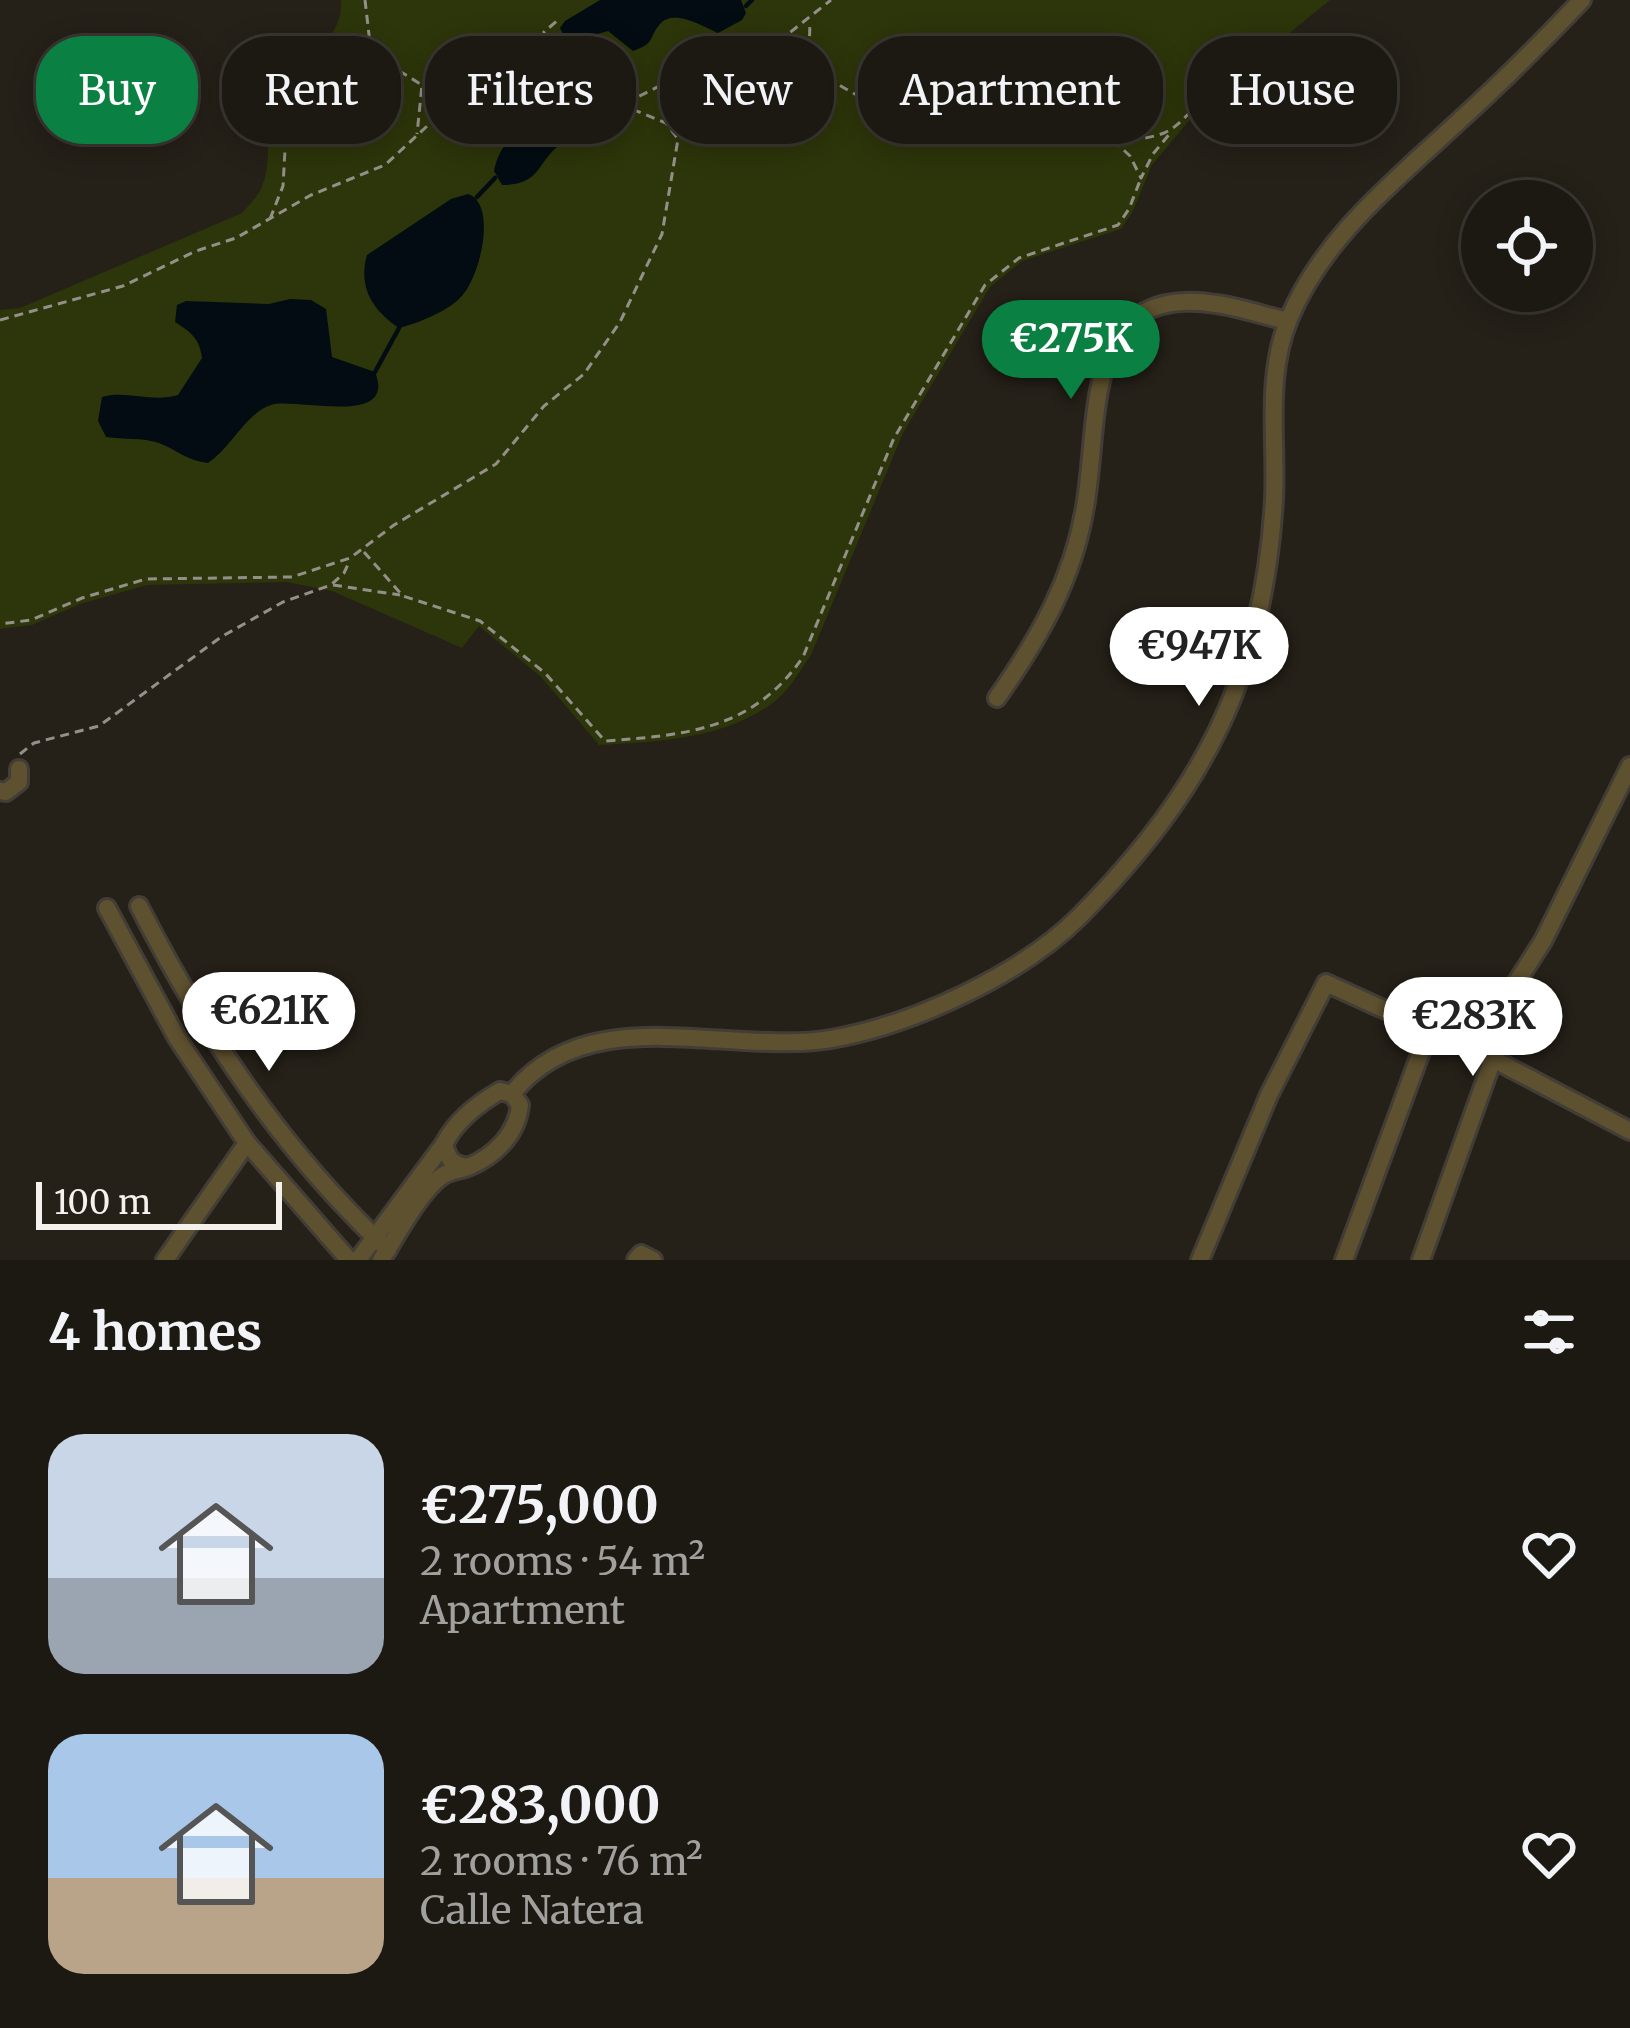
<!DOCTYPE html>
<html lang="en">
<head>
<meta charset="utf-8">
<style>
	body { margin:0; font-family:Merriweather,serif; background:#292520; color:#f1f3f6; height:100vh; display:flex; flex-direction:column; font-size:45px; white-space:nowrap }
	* { box-sizing:border-box; margin:0 }
	p { font-size:39px; color:#a0a09f }
	.icon { flex:none; width:66px; height:66px; fill:none; stroke:currentColor; stroke-width:2; stroke-linecap:round; stroke-linejoin:round }
	.map { position:relative; height:1260px; overflow:hidden }
	.details { display:flex; flex-direction:column; background:#1c1812; flex:1 }
	.details>* { flex:none }
	.hud { position:absolute; left:36px; top:36px; width:1560px; height:108px; display:flex; gap:24px }
	.tools { position:absolute; left:1461px; top:180px; display:grid; gap:24px }
	.tools a { display:grid; place-items:center; width:132px; height:132px; border-radius:50%; background:#1c1812; box-shadow:0 6px 30px #0003,0 0 0 3px #3a3732; font-size:60px }
	.scale { position:absolute; left:36px; bottom:30px; width:246px; box-sizing:border-box; padding-left:12px; border:6px solid #f5f1ec; border-top:0; font-size:33px; line-height:42px; white-space:nowrap; color:#f5f1ec; -webkit-text-stroke:9px #252018; paint-order:stroke }
	.price { position:absolute; translate:-50% -102px; padding:0 27px; border-radius:42px; background:#fff; color:#222; font-size:39px; line-height:78px; filter:drop-shadow(0 3px 6px #0008) }
	.price::after { content:''; position:absolute; left:50%; top:72px; width:36px; height:27px; margin-left:-18px; background:inherit; clip-path:polygon(0 0,100% 0,50% 100%) }
	.price.current { background:#0b8043; color:#fff }
	ul { padding:0; list-style:none }
	li { display:flex; align-items:center; gap:36px; height:300px; padding:0 48px }
	li span { display:grid; place-items:center; flex:none; width:336px; height:240px; border-radius:36px; color:#555 }
	li>.icon { margin-inline-start:auto }
	span .icon { width:144px; height:144px; fill:#fffc; stroke-width:1 }
	li b { font-size:51px }
	h2 { display:flex; justify-content:space-between; align-items:center; height:144px; padding:0 48px; font-size:51px }
	.tag { padding:0 42px; border-radius:48px; background:#1c1812; box-shadow:0 6px 30px #0003,0 0 0 3px #3a3732; font-size:42px; line-height:108px }
	.tag.current { background:#0b8043; color:#fff }
	.map>svg:first-child { display:block }
</style>
</head>
<body>
<div class="map">
<svg width="1630" height="1260" viewBox="0 0 1630 1260">
	<rect width="100%" height="100%" fill="#252018"/>
	<path fill="#2d350a" d="M 341,0 L 1330,0 L 1204,103 L 1152,165 L 1133,211 L 1121,229 L 1022,261 L 990,287 L 903,433 L 811,655 C 799,672 788,693 770,705 C 722,739 656,742 599,745 L 541,677 L 479,626 L 462,648 L 332,591 L 286,582 L 147,585 L 80,604 L 32,625 L 0,629 L 0,310 L 20,308 L 242,213 C 248,206 256,198 260,191 C 276,158 260,121 279,89 C 300,52 343,46 341,0 Z"/>
	<g fill="#020c12">
		<path d="M 600,0 L 741,0 L 746,13 L 742,20 L 718,33 C 704,27 674,8 660,24 C 648,38 656,43 633,51 L 608,31 L 576,40 L 563,34 L 560,28 L 565,21 Z"/>
		<path d="M 555,117 L 567,121 L 564,142 C 536,159 544,185 502,185 L 494,171 C 500,139 524,123 555,117 Z"/>
		<path d="M 468,194 C 498,204 480,279 460,298 C 448,311 416,324 399,328 C 372,310 358,287 367,255 L 451,199 Z"/>
		<path d="M 290,299 L 311,300 L 326,309 L 332,357 L 375,372 C 398,428 294,397 271,405 C 246,413 231,448 208,463 C 188,461 177,450 159,443 C 142,437 124,440 106,437 L 98,421 L 102,397 C 126,390 153,403 178,395 L 202,358 C 200,339 191,332 175,322 L 177,305 L 186,301 L 269,304 Z"/>
	</g>
	<g fill="none" stroke-linecap="round" stroke-linejoin="round">
		<g stroke="#020c12" stroke-width="4.5">
			<path d="M 746,6 L 752,0"/>
			<path d="M 477,197 L 495,178"/>
			<path d="M 375,372 L 399,328"/>
		</g>
		<g stroke="#423d36" stroke-width="22">
			<g id="minor">
				<path d="M 997,698 C 1039,638 1073,580 1085,507 C 1101,418 1080,283 1216,304 C 1240,307 1264,316 1288,321"/>
				<path d="M 0,791 L 6,792 L 19,782 L 19,769"/>
				<path d="M 139,906 C 205,1035 282,1150 388,1250"/>
				<path d="M 107,908 L 177,1038 L 247,1143 L 349,1260"/>
				<path d="M 1484,1055 L 1511,991 L 1543,941 L 1630,766"/>
				<path d="M 512,1094 C 587,998 729,1056 831,1039 C 912,1025 1021,975 1080,916 C 1203,791 1264,676 1274,499 C 1277,439 1265,377 1289,319 C 1323,237 1396,180 1459,121 C 1502,82 1542,42 1582,0"/>
				<path d="M 165,1260 L 247,1143"/>
				<path d="M 358,1260 L 444,1144"/>
				<path d="M 381,1260 C 396,1237 420,1191 442,1176 C 449,1171 460,1170 468,1167 C 495,1156 517,1134 520,1105 L 512,1094 L 500,1091 C 477,1104 456,1121 444,1144 C 448,1160 452,1164 467,1167"/>
				<path d="M 636,1260 L 641,1254 L 653,1260"/>
				<path d="M 1200,1260 L 1269,1095 L 1326,983 L 1493,1059 L 1630,1131"/>
				<path d="M 1344,1260 L 1428,1033"/>
				<path d="M 1421,1260 L 1493,1059"/>
			</g>
		</g>
		<g stroke="#949089" stroke-width="3" stroke-dasharray="9 6" stroke-linecap="butt">
			<path d="M 365,0 L 371,52"/>
			<path d="M 731,51 L 815,69 L 809,55 L 810,22"/>
			<path d="M 546,55 L 544,32 L 558,20"/>
			<path d="M 815,69 C 859,100 914,128 970,127 C 985,127 1001,123 1016,124 C 1064,130 1115,151 1164,133 C 1183,125 1196,103 1211,88 C 1222,77 1235,69 1248,60"/>
			<path d="M 424,86 C 494,117 487,83 547,57 L 561,60 L 572,100"/>
			<path d="M 626,103 L 730,50 L 788,34 L 831,0"/>
			<path d="M 674,128 L 684,79"/>
			<path d="M 1113,140 L 1130,156 L 1141,178 L 1153,154 L 1172,131"/>
			<path d="M 270,219 L 283,186 L 287,114 L 316,64 L 336,57 L 371,53 L 422,85 L 417,134"/>
			<path d="M 0,320 L 123,286 L 196,251 L 236,238 L 311,195 L 385,165 L 451,104 L 467,102 L 508,107 L 572,100 L 622,105 L 666,123 L 678,139 L 662,234 L 620,322 L 584,374 L 544,406 L 496,464 L 394,525 L 350,558 L 292,577 L 146,579 L 82,598 L 31,620 L 0,624"/>
			<path d="M 364,552 L 403,596 L 480,621 L 545,673 L 605,741 C 686,735 753,730 803,657 L 894,438 L 985,285 L 1019,258 L 1118,225 L 1129,209 L 1141,178"/>
			<path d="M 333,585 L 400,595"/>
			<path d="M 20,754 L 34,743 L 99,726 L 221,637 L 283,602 L 331,585 L 344,573 L 350,560"/>
		</g>
		<use href="#minor" stroke="#5e512f" stroke-width="16"/>
	</g>
</svg>
<div class="tools">
<a><svg class="icon" aria-label="locate" viewBox="0 0 24 24"><circle cx="12" cy="12" r="6"/><path d="M12 2v4M12 18v4M2 12h4M18 12h4"/></svg></a>
</div>
<div class="scale">100 m</div>
<b class="price current" style="left:1071px;top:402px">€275K</b>
<b class="price" style="left:1199px;top:709px">€947K</b>
<b class="price" style="left:269px;top:1074px">€621K</b>
<b class="price" style="left:1473px;top:1079px">€283K</b>
<div class="hud">
<a class="tag current">Buy</a>
<a class="tag">Rent</a>
<a class="tag">Filters</a>
<a class="tag">New</a>
<a class="tag">Apartment</a>
<a class="tag">House</a>
</div>
</div>
<section class="details">
<h2>4 homes<svg class="icon" aria-label="filters" viewBox="0 0 24 24"><path d="M4 7h16M4 17h16"/><circle cx="9" cy="7" r="2"/><circle cx="15" cy="17" r="2"/></svg></h2>
<ul>
<li><span style="background:linear-gradient(#c9d6e8 60%,#9aa5b1 0)"><svg class="icon" aria-label="home" viewBox="0 0 24 24"><path d="M3 11l9-7 9 7M6 9v11h12V9"/></svg></span><div><b>€275,000</b><p>2 rooms · 54 m²</p><p>Apartment</p></div><svg class="icon" aria-label="heart" viewBox="0 0 24 24"><path d="M12 20l-8-8c-3-5 5-10 8-4 3-6 11-1 8 4z"/></svg></li>
<li><span style="background:linear-gradient(#a9c7e8 60%,#b9a48a 0)"><svg class="icon" aria-label="home" viewBox="0 0 24 24"><path d="M3 11l9-7 9 7M6 9v11h12V9"/></svg></span><div><b>€283,000</b><p>2 rooms · 76 m²</p><p>Calle Natera</p></div><svg class="icon" aria-label="heart" viewBox="0 0 24 24"><path d="M12 20l-8-8c-3-5 5-10 8-4 3-6 11-1 8 4z"/></svg></li>
</ul>
</section>
</body>
</html>
